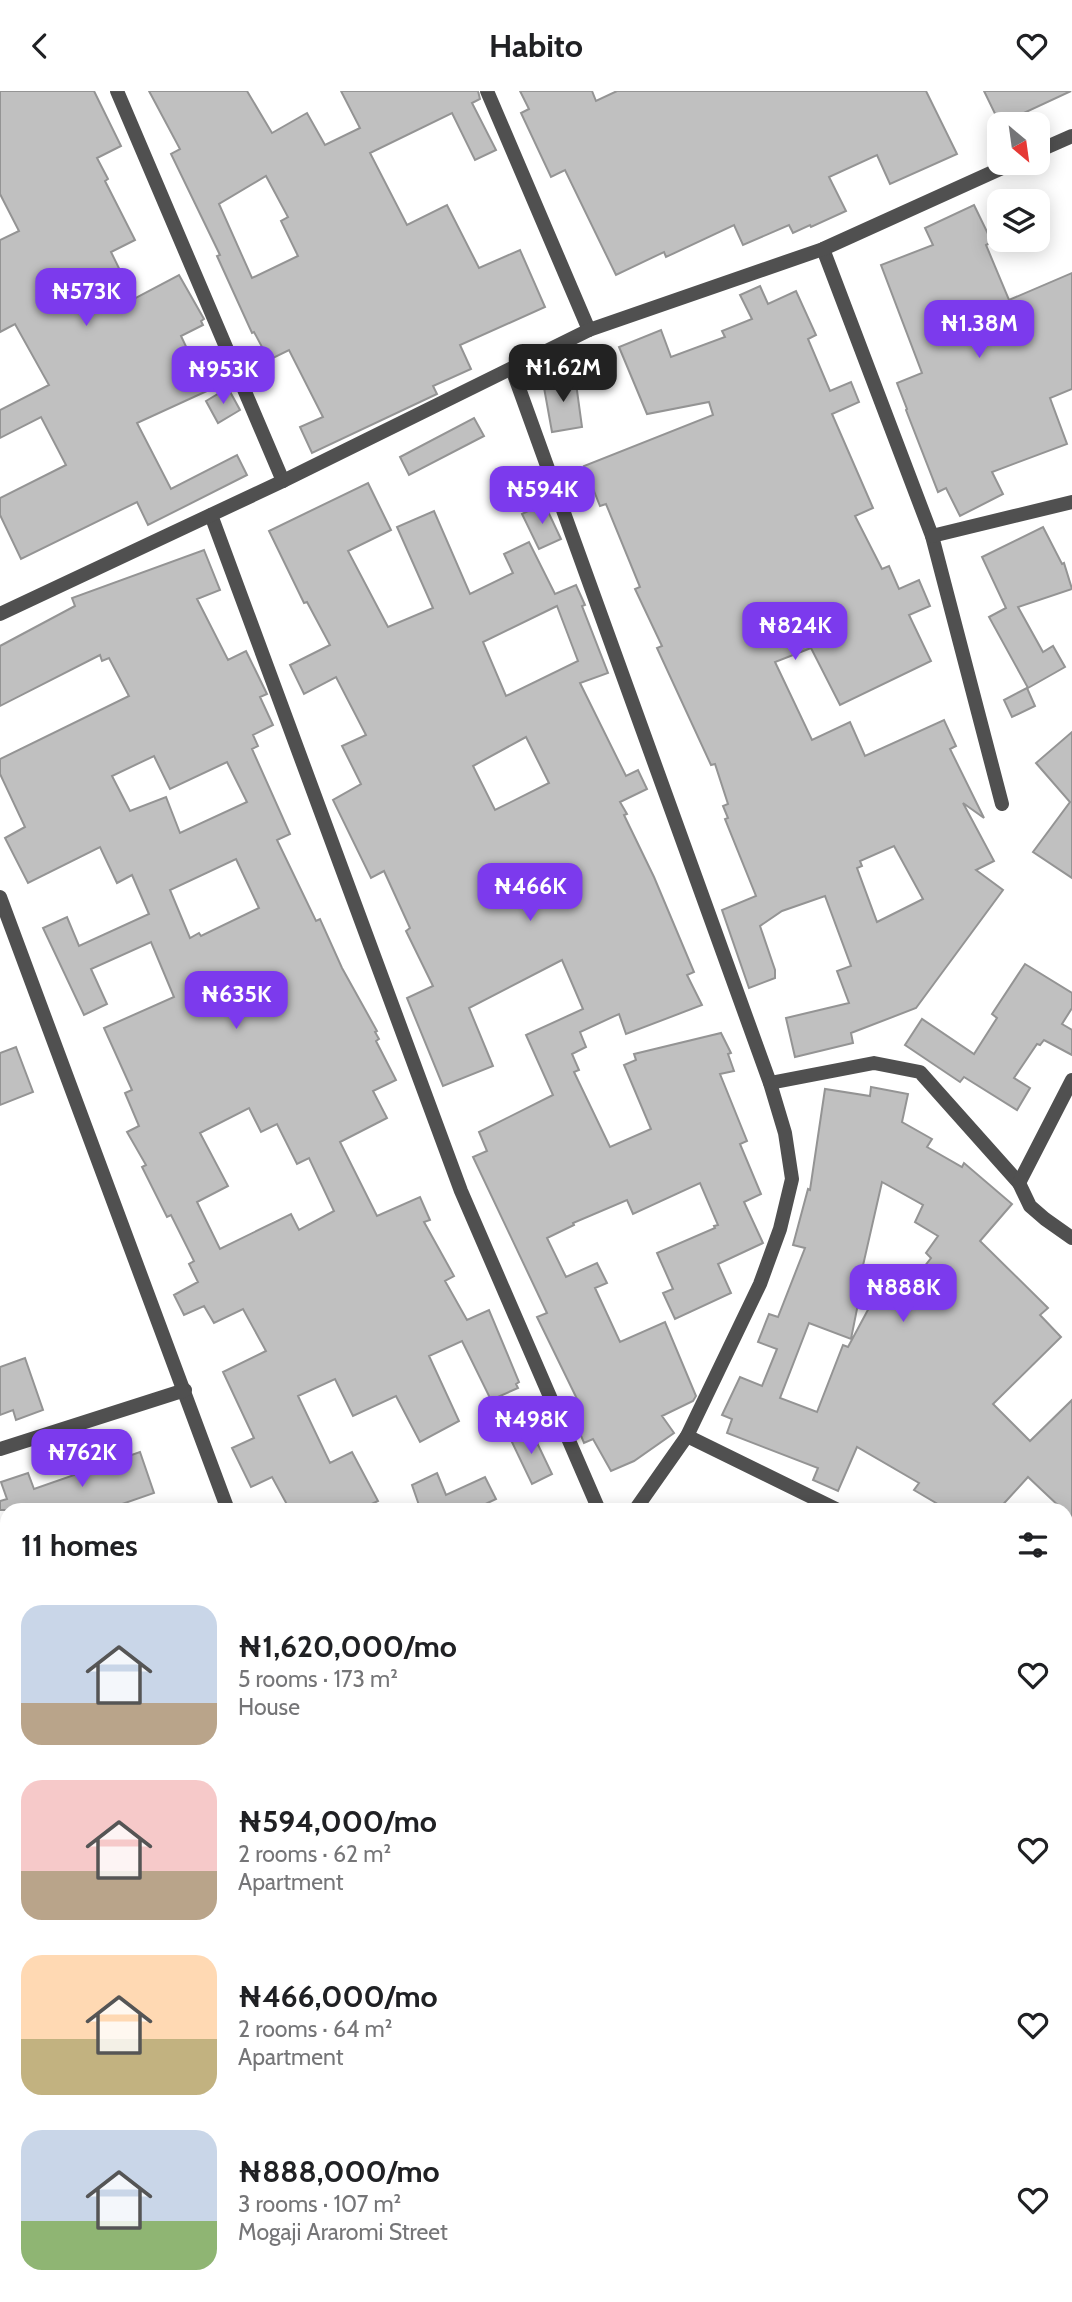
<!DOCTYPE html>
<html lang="en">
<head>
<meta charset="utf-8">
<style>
	body { margin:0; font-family:Cabin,sans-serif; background:#f2f2f2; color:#202124; height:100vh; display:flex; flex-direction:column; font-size:26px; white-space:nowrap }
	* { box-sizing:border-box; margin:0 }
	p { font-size:23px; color:#757577 }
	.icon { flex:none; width:38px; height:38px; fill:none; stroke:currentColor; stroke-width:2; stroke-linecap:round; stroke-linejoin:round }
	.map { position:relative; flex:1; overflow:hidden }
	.sheet { position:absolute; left:0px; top:1412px; width:1073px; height:800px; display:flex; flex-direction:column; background:#fff; border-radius:21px 21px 0 0; box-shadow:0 4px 18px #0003 }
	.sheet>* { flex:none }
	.needle { width:46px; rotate:151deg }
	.controls { position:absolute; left:987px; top:21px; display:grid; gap:14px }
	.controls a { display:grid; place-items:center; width:63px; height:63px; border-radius:14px; background:#fff; box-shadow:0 4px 18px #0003; font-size:35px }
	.price { position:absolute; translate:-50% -60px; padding:0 16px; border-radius:14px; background:#7c3aed; color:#fff; font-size:23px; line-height:46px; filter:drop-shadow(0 2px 4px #0008) }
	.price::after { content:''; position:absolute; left:50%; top:42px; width:21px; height:16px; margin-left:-10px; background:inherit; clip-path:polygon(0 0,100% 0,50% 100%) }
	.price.current { background:#222; color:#fff }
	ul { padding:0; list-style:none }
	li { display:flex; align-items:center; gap:21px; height:175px; padding:0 21px }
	li span { display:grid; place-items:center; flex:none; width:196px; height:140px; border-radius:21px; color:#555 }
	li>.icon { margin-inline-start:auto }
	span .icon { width:84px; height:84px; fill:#fffc; stroke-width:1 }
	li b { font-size:30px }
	h2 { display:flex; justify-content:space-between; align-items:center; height:84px; padding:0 21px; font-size:30px }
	header { display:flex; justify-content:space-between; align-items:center; height:91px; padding:0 21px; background:#fff; font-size:32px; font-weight:700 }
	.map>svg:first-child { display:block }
</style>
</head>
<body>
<header><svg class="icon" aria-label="back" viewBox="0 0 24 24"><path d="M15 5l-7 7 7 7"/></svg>Habito<svg class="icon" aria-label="heart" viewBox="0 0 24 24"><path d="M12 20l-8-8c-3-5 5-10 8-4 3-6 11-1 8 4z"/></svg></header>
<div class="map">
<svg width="1072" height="2211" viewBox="0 0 1072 2211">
	<rect width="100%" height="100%" fill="#fff"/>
	<g fill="#c0c0c0" stroke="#949494" stroke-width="2" fill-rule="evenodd">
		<path d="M 0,0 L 94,0 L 121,55 L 97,67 L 108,88 L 105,90 L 135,149 L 111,161 L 134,208 L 179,184 L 204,228 L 201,230 L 203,234 L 181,245 L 207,300 L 137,332 L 171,398 L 237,364 L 247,384 L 148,434 L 137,411 L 21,468 L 0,424 L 0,407 L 66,374 L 41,326 L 0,347 L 0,319 L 49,294 L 15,233 L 0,241 L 0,149 L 19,140 L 0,103 Z"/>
		<path d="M 149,0 L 247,0 L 272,42 L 307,22 L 325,54 L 360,37 L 341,0 L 478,0 L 480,8 L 472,12 L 496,59 L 475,69 L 452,22 L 370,62 L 407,134 L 447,114 L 479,177 L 520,159 L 545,216 L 460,254 L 471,278 L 433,295 L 437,303 L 312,362 L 300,336 L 323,326 L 289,259 L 269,269 L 254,241 L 252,242 L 217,165 L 220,164 L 171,63 L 180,58 ZM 266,85 L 288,126 L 281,130 L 298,165 L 252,187 L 219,113 Z"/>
		<path d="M 520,0 L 592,0 L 596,10 L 617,0 L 926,0 L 957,63 L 890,93 L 877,64 L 829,86 L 846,120 L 811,136 L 810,134 L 793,142 L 789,134 L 743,154 L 734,134 L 666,166 L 664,161 L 616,184 L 565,79 L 551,86 L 521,22 L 529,18 Z"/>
		<path d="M 984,0 L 1071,0 L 1000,33 Z"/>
		<path d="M 974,114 L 992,151 L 986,154 L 1009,209 L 1072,182 L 1072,298 L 1050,307 L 1067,353 L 992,381 L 1003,403 L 960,425 L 946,397 L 938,401 L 906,319 L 907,318 L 897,292 L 922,282 L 881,174 L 933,154 L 925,137 Z"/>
		<path d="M 760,195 L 768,213 L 796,200 L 816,244 L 808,248 L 830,300 L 851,291 L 859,311 L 832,323 L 873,417 L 855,425 L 882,478 L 889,475 L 899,498 L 919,489 L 930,515 L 909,524 L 931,570 L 840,614 L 811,557 L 775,571 L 812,649 L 850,631 L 865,665 L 944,629 L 956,655 L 950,658 L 984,727 L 963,712 L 994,770 L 976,779 L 1003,799 L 916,917 L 851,942 L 853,952 L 795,966 L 786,927 L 849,912 L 837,880 L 851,875 L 825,805 L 782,820 L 760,835 L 775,879 L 775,887 L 749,897 L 722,819 L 756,805 L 725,728 L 728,727 L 723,715 L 728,713 L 715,673 L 711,674 L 657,557 L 662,555 L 635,498 L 640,496 L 606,413 L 600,415 L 584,375 L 713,324 L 709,311 L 647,323 L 619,256 L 661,239 L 671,266 L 725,246 L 722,240 L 752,228 L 740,204 ZM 894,755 L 923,808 L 877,831 L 857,777 L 862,775 L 860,770 Z"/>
		<path d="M 575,285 L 582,336 L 552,341 L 543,291 Z"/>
		<path d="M 228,297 L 240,319 L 218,332 L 206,310 Z"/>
		<path d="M 474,327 L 484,345 L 409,384 L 400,366 Z"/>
		<path d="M 368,392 L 391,439 L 348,460 L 388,536 L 433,517 L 397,436 L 434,420 L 470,503 L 513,482 L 504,463 L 529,451 L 555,503 L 576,494 L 585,514 L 582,515 L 608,582 L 580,592 L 626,685 L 638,679 L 647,698 L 620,711 L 627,723 L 624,724 L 654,786 L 694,881 L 687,884 L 702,914 L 626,943 L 619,923 L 580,941 L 586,956 L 572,963 L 579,979 L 574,981 L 610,1056 L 651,1038 L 624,974 L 636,969 L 634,963 L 721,942 L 731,962 L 728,963 L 734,980 L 720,983 L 747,1050 L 740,1053 L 761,1103 L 744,1111 L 763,1152 L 718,1173 L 731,1202 L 675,1228 L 663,1202 L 673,1198 L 657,1162 L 715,1137 L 714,1135 L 718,1134 L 700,1092 L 633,1123 L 627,1109 L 573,1132 L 574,1134 L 547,1147 L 566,1186 L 597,1172 L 607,1192 L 595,1197 L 620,1251 L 665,1231 L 696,1305 L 693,1310 L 662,1325 L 674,1342 L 634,1370 L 611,1380 L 593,1348 L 584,1352 L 569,1316 L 579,1312 L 537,1226 L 547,1222 L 473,1066 L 487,1060 L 479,1041 L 553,1004 L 526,944 L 583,918 L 562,869 L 469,917 L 493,975 L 443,995 L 407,907 L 433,895 L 406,840 L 410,837 L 384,780 L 371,787 L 333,709 L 361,693 L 342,655 L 366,644 L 336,586 L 304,603 L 290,574 L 330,554 L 307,511 L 304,512 L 269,440 ZM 557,515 L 578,570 L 506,605 L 483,551 ZM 526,646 L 549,692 L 495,719 L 473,675 Z"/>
		<path d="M 544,412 L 561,448 L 539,458 L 522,423 Z"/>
		<path d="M 1043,436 L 1062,473 L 1064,472 L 1072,498 L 1018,516 L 1043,561 L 1053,555 L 1065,576 L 1028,597 L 989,526 L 1006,517 L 982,466 Z"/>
		<path d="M 204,459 L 220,499 L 197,508 L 228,569 L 246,560 L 267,603 L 260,606 L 273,634 L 253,644 L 258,655 L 252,658 L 290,743 L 277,749 L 316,830 L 320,828 L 342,877 L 377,940 L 375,941 L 379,948 L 376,950 L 396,989 L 373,1000 L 387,1027 L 340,1051 L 377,1125 L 420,1106 L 430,1129 L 424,1131 L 454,1185 L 445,1190 L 467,1229 L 489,1219 L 519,1291 L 516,1293 L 518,1297 L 491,1309 L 462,1250 L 429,1265 L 459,1330 L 420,1351 L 396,1305 L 353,1325 L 335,1288 L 298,1305 L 330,1372 L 352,1361 L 378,1410 L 359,1419 L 290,1419 L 272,1386 L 251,1396 L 232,1357 L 254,1347 L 223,1281 L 266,1260 L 243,1218 L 214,1232 L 204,1215 L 184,1224 L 174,1204 L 198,1191 L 189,1173 L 194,1170 L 171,1124 L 167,1126 L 142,1076 L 146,1074 L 127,1041 L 139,1035 L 125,1002 L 132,999 L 104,937 L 174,906 L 151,851 L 91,878 L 107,913 L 84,924 L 43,837 L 67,826 L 79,855 L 149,823 L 132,784 L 117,792 L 100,756 L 28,792 L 5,747 L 25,736 L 0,683 L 0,668 L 129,605 L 109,567 L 102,570 L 100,564 L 0,615 L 0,555 L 75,515 L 72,507 ZM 154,665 L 170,698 L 227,671 L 247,711 L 180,742 L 166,706 L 130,720 L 112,685 ZM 236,768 L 259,817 L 201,845 L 199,842 L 190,847 L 170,799 ZM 249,1017 L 261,1041 L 277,1033 L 297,1073 L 309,1067 L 334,1120 L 299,1139 L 291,1123 L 220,1158 L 197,1111 L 228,1095 L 200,1042 Z"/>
		<path d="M 1027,597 L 1035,615 L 1012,626 L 1004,609 Z"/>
		<path d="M 1072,641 L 1072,787 L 1033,761 L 1070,711 L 1036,672 Z"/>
		<path d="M 1025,873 L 1072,902 L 1072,917 L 1062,933 L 1072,939 L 1072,964 L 1044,949 L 1040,954 L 1037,953 L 1014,987 L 1030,997 L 1017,1019 L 964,986 L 960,991 L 905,954 L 922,928 L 974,963 L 997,927 L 992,923 Z"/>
		<path d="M 16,956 L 33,1001 L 0,1014 L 0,962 Z"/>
		<path d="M 871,996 L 908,1003 L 902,1031 L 932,1048 L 927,1056 L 962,1076 L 964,1072 L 1012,1113 L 980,1150 L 1048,1217 L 1040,1224 L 1061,1246 L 993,1313 L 1030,1350 L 1072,1309 L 1072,1428 L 1066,1419 L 1063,1419 L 1028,1386 L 998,1419 L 948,1419 L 914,1399 L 919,1392 L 857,1356 L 838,1400 L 813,1389 L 818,1377 L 727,1342 L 732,1328 L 722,1324 L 740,1286 L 762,1295 L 777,1258 L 758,1251 L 769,1223 L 778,1226 L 805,1157 L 793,1154 L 808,1098 L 810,1099 L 825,998 L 870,1005 ZM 882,1091 L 923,1114 L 915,1131 L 938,1145 L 926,1162 L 931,1167 L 895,1213 L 877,1202 L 848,1256 L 843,1254 L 817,1321 L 780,1307 L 809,1232 L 851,1248 L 862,1193 L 859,1192 Z"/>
		<path d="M 25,1267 L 43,1319 L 16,1329 L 13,1319 L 0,1324 L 0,1276 Z"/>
		<path d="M 530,1337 L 552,1383 L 532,1393 L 510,1347 Z"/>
		<path d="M 140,1361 L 154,1402 L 105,1419 L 0,1419 L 0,1410 L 7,1408 L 1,1391 L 28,1382 L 34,1398 Z"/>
		<path d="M 437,1382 L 446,1404 L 485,1386 L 496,1408 L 473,1419 L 414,1419 L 420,1417 L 412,1394 Z"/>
	</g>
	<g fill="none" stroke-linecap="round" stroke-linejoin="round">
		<g stroke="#505050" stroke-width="14">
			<path d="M 117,0 L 283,390"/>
			<path d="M 487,0 L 589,239"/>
			<path d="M 1038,60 L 1072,45"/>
			<path d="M 823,158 L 932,445 L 1002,713"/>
			<path d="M 512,278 L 770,992 L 785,1042 L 792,1088 L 780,1138 L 760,1193 L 687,1345 L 635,1419"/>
			<path d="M 211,424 L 461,1100 L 599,1419"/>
			<path d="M 932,445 L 1072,411"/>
			<path d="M 0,523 L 283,390 L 589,239 L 823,158 L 1013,72"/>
			<path d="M 0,806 L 228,1419"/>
			<path d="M 770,992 L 874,972 L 920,981 L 1019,1092 L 1030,1115 L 1045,1128 L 1072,1147"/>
			<path d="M 1019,1092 L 1072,989"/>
			<path d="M 687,1345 L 838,1419"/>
			<path d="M 0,1358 L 185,1299"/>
			<path d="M 1066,1531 L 1072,1534"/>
			<path d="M 0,1758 L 7,1777"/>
			<path d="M 1066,1893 L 1072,1895"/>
			<path d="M 1066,1994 L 1072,1981"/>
			<path d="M 163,2205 L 165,2211"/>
			<path d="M 184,2211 L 203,2205"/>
			<path d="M 962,2211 L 965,2205"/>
		</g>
	</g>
</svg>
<div class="controls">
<a><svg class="needle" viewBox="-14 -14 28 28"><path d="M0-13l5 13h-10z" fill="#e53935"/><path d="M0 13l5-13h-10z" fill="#757577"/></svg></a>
<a><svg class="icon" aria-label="layers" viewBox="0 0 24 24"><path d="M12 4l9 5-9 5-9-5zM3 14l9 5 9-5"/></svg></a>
</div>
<b class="price" style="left:86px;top:237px">₦573K</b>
<b class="price" style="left:979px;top:269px">₦1.38M</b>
<b class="price current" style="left:563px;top:313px">₦1.62M</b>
<b class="price" style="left:223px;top:315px">₦953K</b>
<b class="price" style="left:542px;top:435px">₦594K</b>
<b class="price" style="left:795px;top:571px">₦824K</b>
<b class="price" style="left:530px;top:832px">₦466K</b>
<b class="price" style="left:236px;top:940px">₦635K</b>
<b class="price" style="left:903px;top:1233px">₦888K</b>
<b class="price" style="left:531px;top:1365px">₦498K</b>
<b class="price" style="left:82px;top:1398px">₦762K</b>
<section class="sheet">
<h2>11 homes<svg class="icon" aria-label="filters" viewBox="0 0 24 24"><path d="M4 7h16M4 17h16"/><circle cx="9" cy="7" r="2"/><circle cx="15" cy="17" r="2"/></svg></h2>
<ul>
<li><span style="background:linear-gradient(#c9d6e8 70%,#b9a48a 0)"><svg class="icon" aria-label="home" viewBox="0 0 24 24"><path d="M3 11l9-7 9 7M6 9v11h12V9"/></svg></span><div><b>₦1,620,000/mo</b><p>5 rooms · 173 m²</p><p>House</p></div><svg class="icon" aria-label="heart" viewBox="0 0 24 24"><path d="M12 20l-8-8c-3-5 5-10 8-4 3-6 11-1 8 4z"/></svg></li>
<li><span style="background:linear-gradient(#f6c9c9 65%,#b9a48a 0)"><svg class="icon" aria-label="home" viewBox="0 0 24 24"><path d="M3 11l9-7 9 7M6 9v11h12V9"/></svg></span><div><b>₦594,000/mo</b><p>2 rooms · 62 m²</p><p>Apartment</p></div><svg class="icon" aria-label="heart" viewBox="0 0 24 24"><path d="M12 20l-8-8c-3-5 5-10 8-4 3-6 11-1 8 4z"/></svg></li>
<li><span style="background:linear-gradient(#ffd9b3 60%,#c2b280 0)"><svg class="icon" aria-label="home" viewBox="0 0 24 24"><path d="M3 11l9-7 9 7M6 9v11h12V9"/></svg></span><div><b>₦466,000/mo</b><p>2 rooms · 64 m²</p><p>Apartment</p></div><svg class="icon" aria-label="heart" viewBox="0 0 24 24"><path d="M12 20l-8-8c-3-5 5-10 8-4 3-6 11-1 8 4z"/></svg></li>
<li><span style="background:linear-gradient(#c9d6e8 65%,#8fb573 0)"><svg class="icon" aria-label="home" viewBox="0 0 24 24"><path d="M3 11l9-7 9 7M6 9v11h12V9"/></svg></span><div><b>₦888,000/mo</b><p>3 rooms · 107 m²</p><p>Mogaji Araromi Street</p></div><svg class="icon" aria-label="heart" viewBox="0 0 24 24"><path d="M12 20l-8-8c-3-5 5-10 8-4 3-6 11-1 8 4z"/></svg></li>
</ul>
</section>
</div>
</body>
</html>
